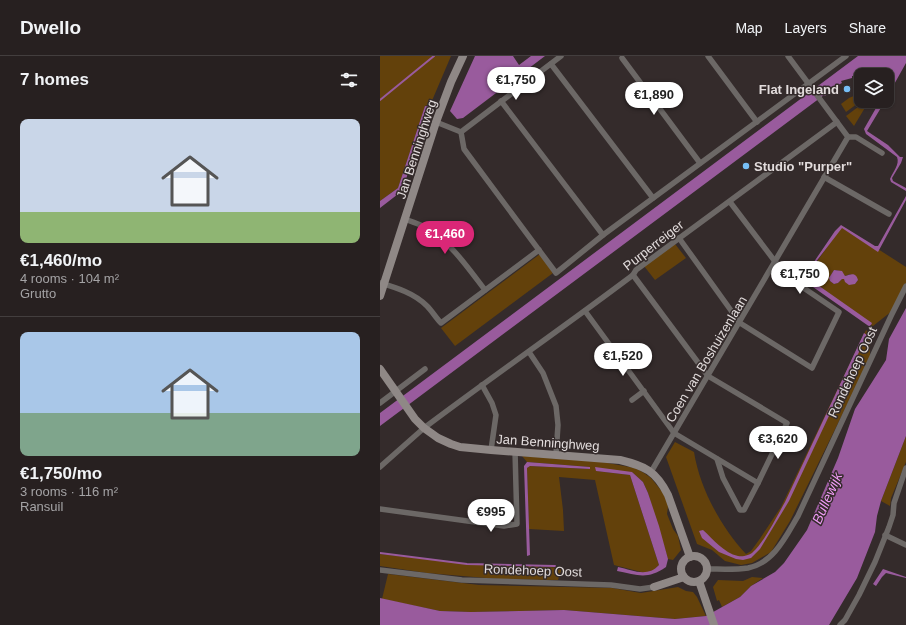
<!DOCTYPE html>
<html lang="en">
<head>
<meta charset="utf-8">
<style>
	body { margin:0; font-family:Helvetica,sans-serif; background:#332d2d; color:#f1f3f6; height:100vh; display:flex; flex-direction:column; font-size:15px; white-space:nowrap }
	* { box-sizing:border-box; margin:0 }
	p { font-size:13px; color:#a4a3a5 }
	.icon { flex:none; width:22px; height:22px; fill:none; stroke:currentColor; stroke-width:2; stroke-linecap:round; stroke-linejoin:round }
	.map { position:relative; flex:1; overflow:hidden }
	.details { display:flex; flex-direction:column; background:#272020; width:380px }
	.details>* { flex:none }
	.buttons { position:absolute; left:474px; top:12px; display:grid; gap:8px }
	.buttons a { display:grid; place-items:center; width:40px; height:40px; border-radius:8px; background:#272020; box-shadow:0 1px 3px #0004,0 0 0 1px #433e3e; font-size:20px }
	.price { position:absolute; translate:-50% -34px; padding:0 9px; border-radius:14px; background:#fff; color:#222; font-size:13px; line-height:26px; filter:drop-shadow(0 1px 2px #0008) }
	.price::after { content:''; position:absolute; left:50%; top:24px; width:12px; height:9px; margin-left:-6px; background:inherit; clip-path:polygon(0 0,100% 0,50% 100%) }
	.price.selected { background:#db2777; color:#fff }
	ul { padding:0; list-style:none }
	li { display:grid; align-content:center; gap:8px; height:212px; padding:0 20px }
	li+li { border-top:1px solid #433e3e }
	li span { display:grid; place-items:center; height:124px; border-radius:8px; color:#555 }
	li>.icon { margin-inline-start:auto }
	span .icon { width:72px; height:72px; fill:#fffc; stroke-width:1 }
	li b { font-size:17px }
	h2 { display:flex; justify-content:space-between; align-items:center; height:48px; padding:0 20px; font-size:17px }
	header { display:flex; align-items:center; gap:24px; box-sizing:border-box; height:56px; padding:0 20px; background:#272020; border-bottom:1px solid #433e3e }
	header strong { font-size:19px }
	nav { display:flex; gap:22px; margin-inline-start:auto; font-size:14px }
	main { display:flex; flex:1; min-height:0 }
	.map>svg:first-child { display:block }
</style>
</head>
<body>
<header>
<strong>Dwello</strong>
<nav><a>Map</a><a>Layers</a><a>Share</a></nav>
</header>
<main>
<section class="details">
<h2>7 homes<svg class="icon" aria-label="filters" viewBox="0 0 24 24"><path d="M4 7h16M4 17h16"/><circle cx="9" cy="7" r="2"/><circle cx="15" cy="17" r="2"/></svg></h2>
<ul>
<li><span style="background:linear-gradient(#c9d6e8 75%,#8fb573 0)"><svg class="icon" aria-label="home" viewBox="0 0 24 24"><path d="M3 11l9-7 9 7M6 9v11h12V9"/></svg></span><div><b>€1,460/mo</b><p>4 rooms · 104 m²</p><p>Grutto</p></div></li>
<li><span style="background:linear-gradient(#a9c7e8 65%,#7fa58c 0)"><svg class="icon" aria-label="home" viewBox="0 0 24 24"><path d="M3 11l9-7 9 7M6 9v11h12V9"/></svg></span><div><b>€1,750/mo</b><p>3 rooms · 116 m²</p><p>Ransuil</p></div></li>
</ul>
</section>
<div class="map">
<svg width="526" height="569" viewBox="0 0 526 569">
	<rect width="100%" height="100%" fill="#342b2b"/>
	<g fill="#63410b" fill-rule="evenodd">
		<path d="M 0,0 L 71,0 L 51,47 L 45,50 L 18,132 L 0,145 Z"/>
		<path d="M 481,37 L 481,45 L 466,56 L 461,48 L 469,42 Z"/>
		<path d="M 486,45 L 489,45 L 474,70 L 466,60 Z"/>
		<path d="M 462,170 L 526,211 L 526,227 L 512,255 L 493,270 L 487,268 L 424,224 ZM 454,214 L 457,214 L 465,220 L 470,218 L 478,224 L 475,228 L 469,228 L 464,223 L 462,223 L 458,227 L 454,228 L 450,225 L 452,217 Z"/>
		<path d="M 295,188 L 306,202 L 275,224 L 264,210 Z"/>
		<path d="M 160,198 L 173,217 L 75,290 L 61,272 Z"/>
		<path d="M 486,274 L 490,277 L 490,302 L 410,465 L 391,496 L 372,507 L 361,509 L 345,505 L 332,494 L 317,488 L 286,401 L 295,386 L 314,396 C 320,433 341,471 366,498 L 371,495 L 379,484 L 401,451 Z"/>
		<path d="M 526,380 L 526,406 L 511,442 L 510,450 L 501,445 Z"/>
		<path d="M 142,400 L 222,406 L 255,412 L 264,417 L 271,422 L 284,438 L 288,450 L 287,458 L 293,473 L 298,480 L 301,494 L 293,504 L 288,503 L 268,437 L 263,426 L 252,416 L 216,415 L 250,419 L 279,509 L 274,514 L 265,517 L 234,509 L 215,424 L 179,421 L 183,454 L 184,475 L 149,473 L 147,412 L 150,410 L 209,413 L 210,411 L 147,406 Z"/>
		<path d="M 0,498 L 87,508 L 148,510 L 182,512 L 178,524 L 118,523 L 47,517 L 0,510 Z"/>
		<path d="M 8,518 L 99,529 L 232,532 L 261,537 L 298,531 L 306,535 L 313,536 L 317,541 L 326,560 L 295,563 L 184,554 L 91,556 L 60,555 L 2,543 Z"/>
		<path d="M 372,521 L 383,522 L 371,530 L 360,541 L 342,551 L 339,544 L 337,545 L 333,531 L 338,524 L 363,525 Z"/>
	</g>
	<g fill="#995b9d">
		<path d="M 95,0 L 133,0 L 139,9 L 151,0 L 165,0 L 83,62 L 77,63 L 70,55 Z"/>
		<path d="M 478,0 L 526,0 L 526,7 L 507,41 L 507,33 L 510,27 L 507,25 L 507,19 L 489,19 L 484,18 L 481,20 L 472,20 L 472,22 L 461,25 L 462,27 L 452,32 L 453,34 L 445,40 L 444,39 L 0,370 L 0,357 Z"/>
		<path d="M 500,45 L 505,45 L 487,75 L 508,89 L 520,101 L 523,101 L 521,107 L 512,122 L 513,125 L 526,132 L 526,135 L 511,126 L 510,123 C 513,116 520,108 517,101 L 486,78 L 484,73 Z"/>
		<path d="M 45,50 L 50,51 L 22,135 L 0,152 L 0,145 L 18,132 Z"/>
		<path d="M 526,140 L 526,144 L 498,196 L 462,172 L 425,220 L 492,267 L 490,271 L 423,224 L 423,222 L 455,175 L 461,169 L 495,190 L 498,190 Z"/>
		<path d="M 454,214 L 462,215 L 465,220 C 471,218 476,216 478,224 L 475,228 L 469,229 L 465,226 L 464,223 L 462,223 L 458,227 L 454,228 L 450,225 L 449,222 Z"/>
		<path d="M 526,252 L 526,380 L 501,445 L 497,460 L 495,476 L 477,522 L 449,569 L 0,569 L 0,542 L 60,555 L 91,556 L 184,554 L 295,563 L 326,560 L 360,541 L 371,530 L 395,516 L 404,507 L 427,474 L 458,402 L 475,353 L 506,304 L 509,283 Z"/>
		<path d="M 484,277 L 487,279 L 409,445 L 380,493 L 371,502 L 363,504 L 356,503 L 339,496 L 322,482 L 319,475 L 323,474 C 333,483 344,497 358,500 C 363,501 370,499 373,496 C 385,485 397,460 405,446 Z"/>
		<path d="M 147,406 L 210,411 L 210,413 L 150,410 L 147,412 L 150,499 L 147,500 L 144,410 Z"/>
		<path d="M 215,411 L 252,416 L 263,426 L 268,437 L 279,470 L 288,503 L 286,511 C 267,524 258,519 237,515 L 238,511 C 253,514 267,522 279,509 L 250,419 L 216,415 Z"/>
		<path d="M 503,513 L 526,521 L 526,522 L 506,517 L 502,521 L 496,530 L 493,528 Z"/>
	</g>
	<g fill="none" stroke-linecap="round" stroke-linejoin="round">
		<g stroke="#995b9d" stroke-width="2">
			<path d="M 0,44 L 54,0"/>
			<path d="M 0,497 L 87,508 L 175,510"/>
		</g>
		<g stroke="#6c6866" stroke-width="5.5">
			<path d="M 328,0 L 377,66"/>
			<path d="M 242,2 L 320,107"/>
			<path d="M 171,8 L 273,142"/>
			<path d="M 121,45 L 223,179"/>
			<path d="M 56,66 L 81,76"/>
			<path d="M 81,76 L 84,93 L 176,217 L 223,179 L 466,0"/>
			<path d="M 81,76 L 181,0"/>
			<path d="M 468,81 L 476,81 L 502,97"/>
			<path d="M 444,121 L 509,158"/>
			<path d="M 25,163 C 32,166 39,168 45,171 C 70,185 88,212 105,234"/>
			<path d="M 299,182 L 360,267 L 432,312 L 459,256 L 406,220 L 350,146"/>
			<path d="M 0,227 C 17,232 34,237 47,250 C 52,255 56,262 61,267 L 159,194"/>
			<path d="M 205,255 L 294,377 L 378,427 L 407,367 L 328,320 L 253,219"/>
			<path d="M 149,296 L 163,317 L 176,350 L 178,369 L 176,398"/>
			<path d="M 102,329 L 112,347 L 116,359 L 111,394"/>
			<path d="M 252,344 L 264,335"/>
			<path d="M 0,347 L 45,313"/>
			<path d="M 44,372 C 113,320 184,271 253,219 L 256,214 L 457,66"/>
			<path d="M 337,403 L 343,422 L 360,454 L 364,454 L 378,427"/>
			<path d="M 0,411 L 44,372"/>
			<path d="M 271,416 L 468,81 L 408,0"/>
			<path d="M 0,453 L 124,470 L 137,468 L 135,395"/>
			<path d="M 505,479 L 526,489"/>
			<path d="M 327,513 C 340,513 355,514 368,512 C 394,507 406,480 418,460 L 511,260 L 526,230"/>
			<path d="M 0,514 L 82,524 L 231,529 L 260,533 L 274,531"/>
			<path d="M 460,569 L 465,564 L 479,539 L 495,506 L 509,471 L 513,459 L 514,447 L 526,412"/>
		</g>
		<g stroke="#8f8886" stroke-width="8">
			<path d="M 0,240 L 56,66 L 71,26 L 83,0"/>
			<path d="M 0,313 L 35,363 L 44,372 L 58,382 L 71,388 L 80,391 L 111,394 L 240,404 C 265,410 276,415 288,439 L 310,501"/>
			<circle cx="314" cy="513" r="13"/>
			<path d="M 319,525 L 334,569"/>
			<path d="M 274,531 L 304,521"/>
		</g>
	</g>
	<g fill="#77bff7" stroke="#342b2b" stroke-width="1.5">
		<circle cx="467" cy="33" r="4"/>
		<circle cx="366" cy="110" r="4"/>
	</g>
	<g text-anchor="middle" stroke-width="3" stroke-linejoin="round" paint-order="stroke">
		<g font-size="13" font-weight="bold" fill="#e2dcdc" stroke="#342b2b" text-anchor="end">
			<text x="459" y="38">Flat Ingeland</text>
			<text x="374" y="115" text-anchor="start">Studio "Purper"</text>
		</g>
		<g font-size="13" fill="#e2dcdc" stroke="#342b2b">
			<text transform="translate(36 93) rotate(-72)" y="5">Jan Benninghweg</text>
			<text transform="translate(273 189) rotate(-38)" y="5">Purperreiger</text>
			<text transform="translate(326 303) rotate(-59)" y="5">Coen van Boshuizenlaan</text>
			<text transform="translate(472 316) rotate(-65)" y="5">Rondehoep Oost</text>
			<text transform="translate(168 386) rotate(4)" y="5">Jan Benninghweg</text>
			<text transform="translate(153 514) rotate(2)" y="5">Rondehoep Oost</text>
		</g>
		<g font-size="14" font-style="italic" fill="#ee9af4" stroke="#342b2b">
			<text transform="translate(447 442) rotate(-66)" y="5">Bullewijk</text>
		</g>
	</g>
</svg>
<div class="buttons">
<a><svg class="icon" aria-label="layers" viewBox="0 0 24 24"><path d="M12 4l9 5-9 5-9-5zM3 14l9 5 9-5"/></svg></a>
</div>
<b class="price" style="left:136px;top:45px">€1,750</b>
<b class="price" style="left:274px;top:60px">€1,890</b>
<b class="price selected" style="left:65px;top:199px">€1,460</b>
<b class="price" style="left:420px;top:239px">€1,750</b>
<b class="price" style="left:243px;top:321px">€1,520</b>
<b class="price" style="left:398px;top:404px">€3,620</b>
<b class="price" style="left:111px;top:477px">€995</b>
</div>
</main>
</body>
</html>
